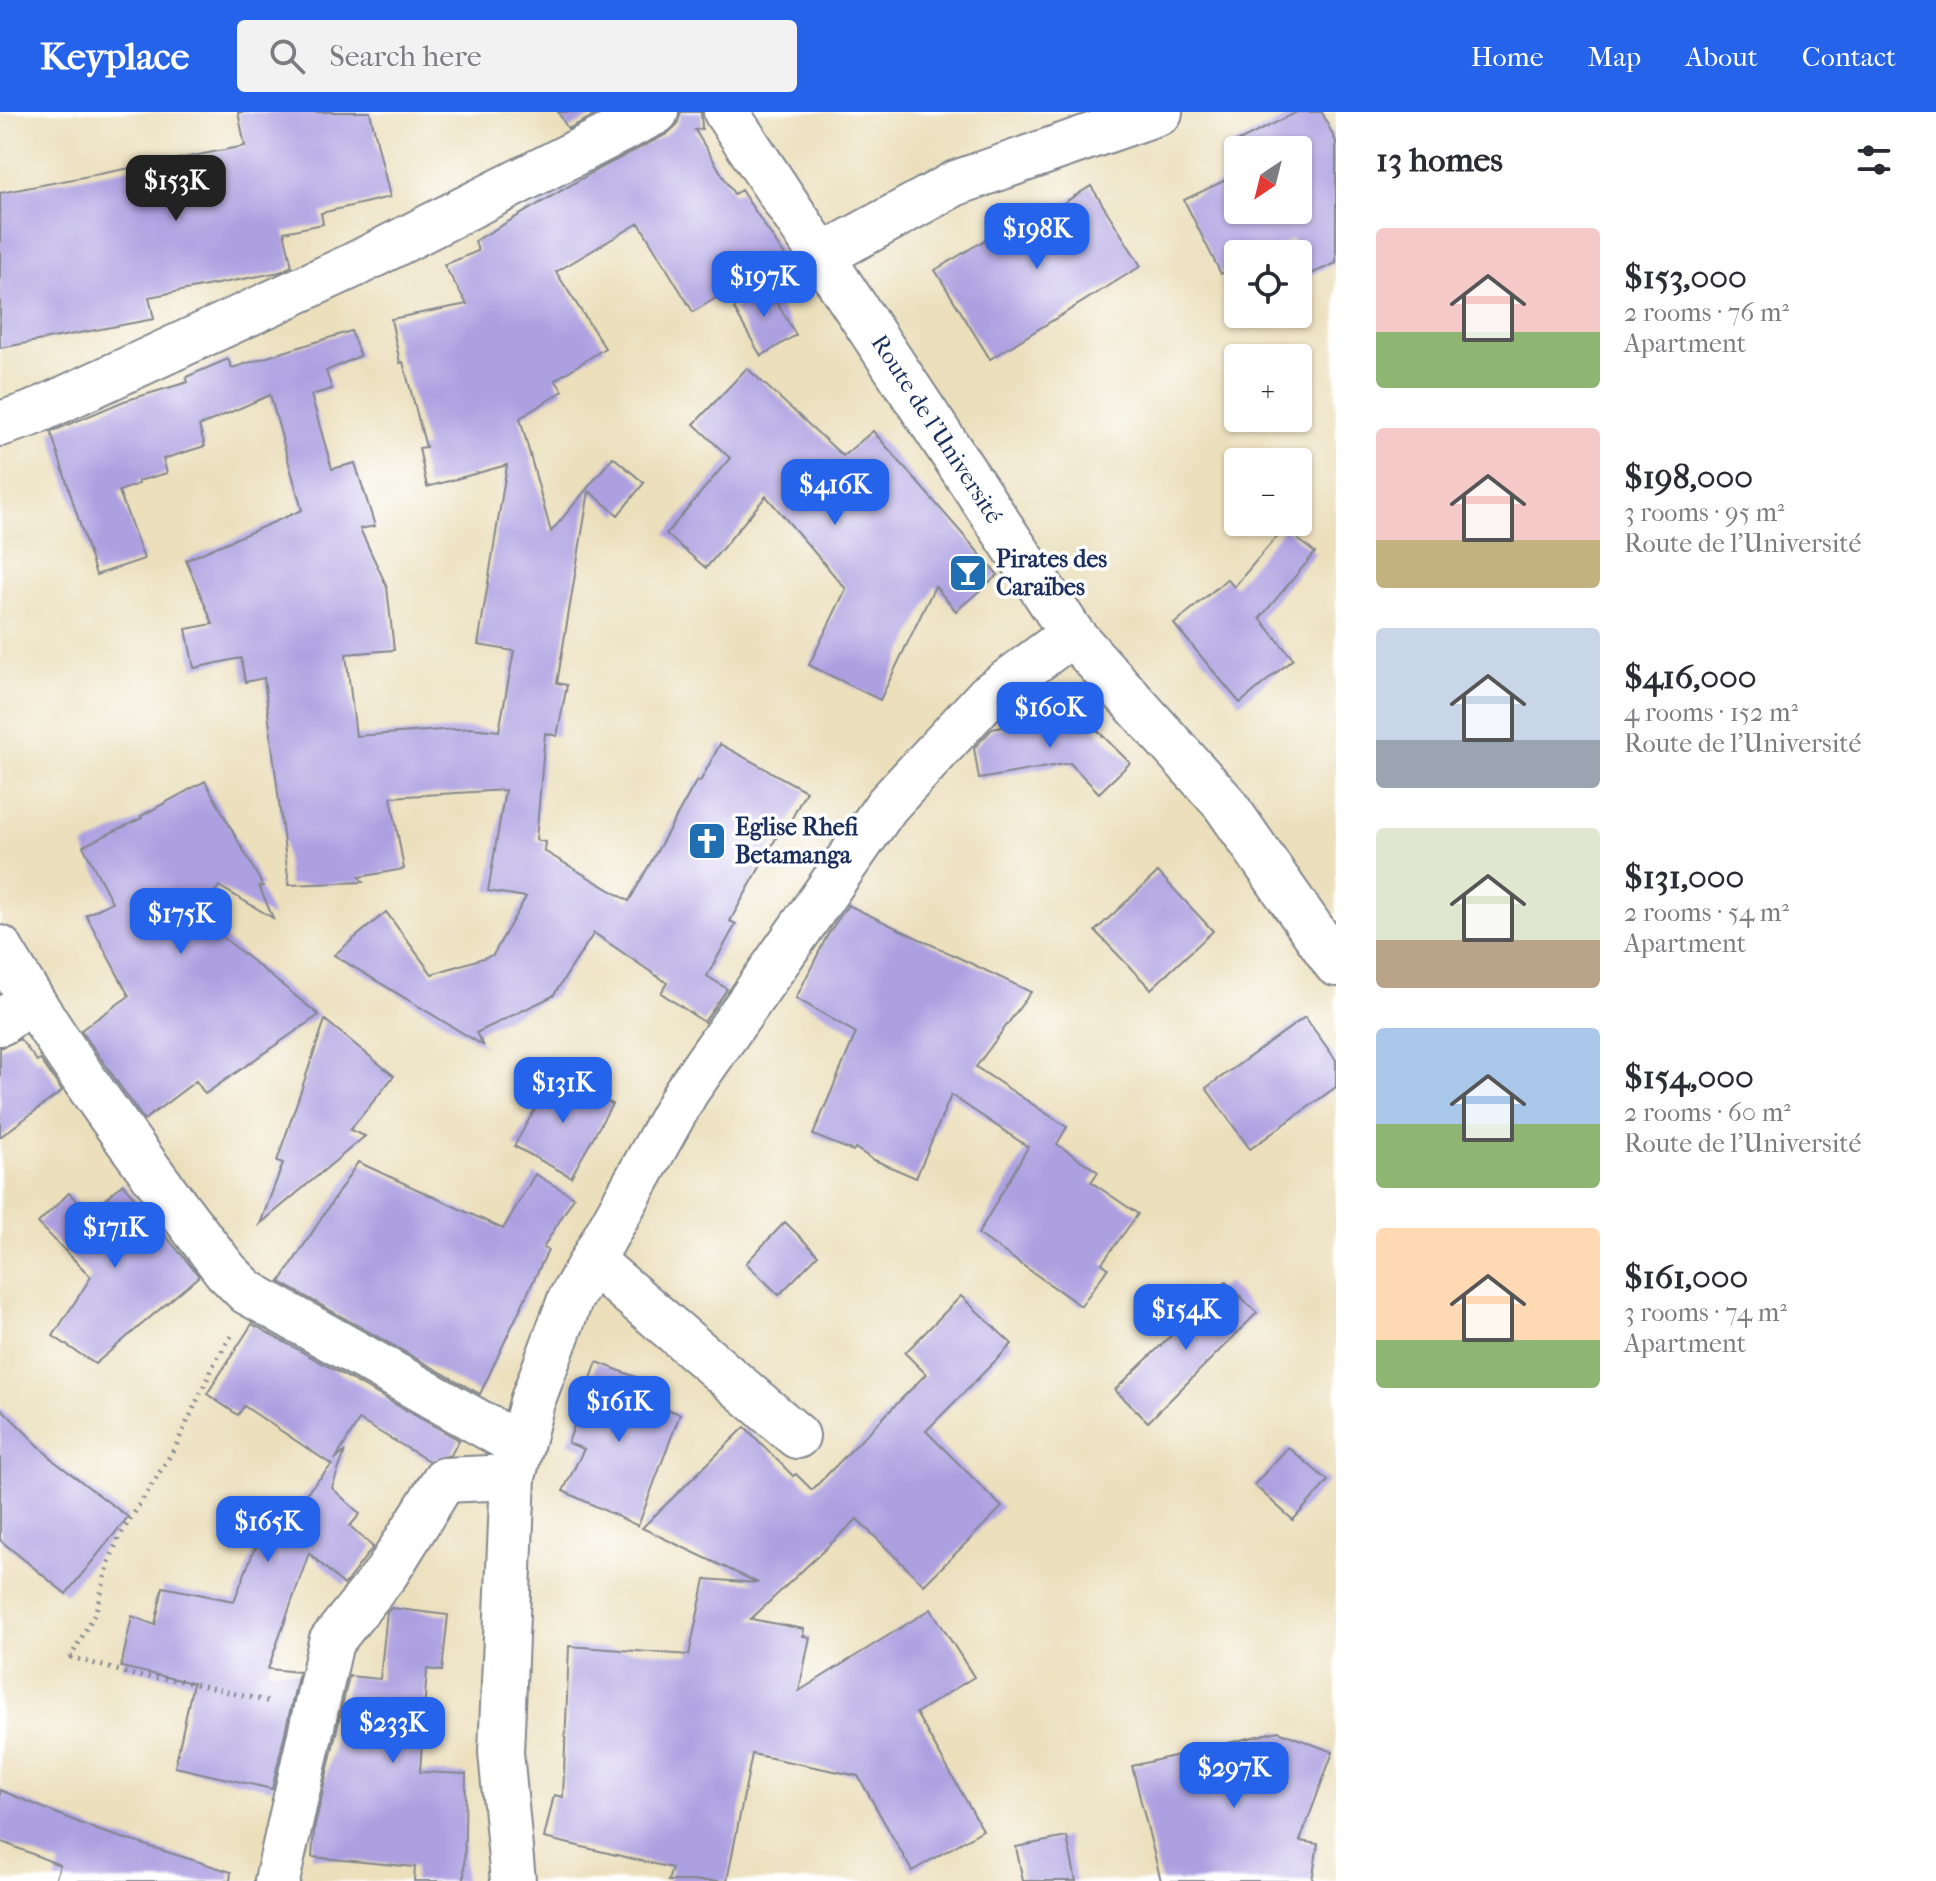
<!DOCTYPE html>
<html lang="en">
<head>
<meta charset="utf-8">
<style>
	body { margin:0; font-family:"IM FELL French Canon",serif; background:#f2f2f3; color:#2b2b33; height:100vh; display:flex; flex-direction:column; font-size:30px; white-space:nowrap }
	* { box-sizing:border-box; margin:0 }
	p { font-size:26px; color:#7c7c81 }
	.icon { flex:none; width:44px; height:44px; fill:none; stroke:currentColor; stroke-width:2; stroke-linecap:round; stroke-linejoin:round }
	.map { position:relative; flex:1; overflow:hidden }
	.panel { display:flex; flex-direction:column; background:#fff; width:600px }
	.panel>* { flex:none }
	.needle { width:52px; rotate:215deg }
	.tools { position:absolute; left:1224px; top:24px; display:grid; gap:16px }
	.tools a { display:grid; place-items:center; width:88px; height:88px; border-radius:8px; background:#fff; box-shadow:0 2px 6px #0004; font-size:40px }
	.price { position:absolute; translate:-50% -68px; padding:0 18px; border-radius:16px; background:#2563eb; color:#fff; font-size:26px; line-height:52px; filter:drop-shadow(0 2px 4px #0008) }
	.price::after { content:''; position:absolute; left:50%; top:48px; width:24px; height:18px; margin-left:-12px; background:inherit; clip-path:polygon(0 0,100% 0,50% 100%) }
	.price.active { background:#222; color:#fff }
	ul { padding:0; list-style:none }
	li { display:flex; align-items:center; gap:24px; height:200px; padding:0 40px }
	li span { display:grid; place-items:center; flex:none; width:224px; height:160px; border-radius:8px; color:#555 }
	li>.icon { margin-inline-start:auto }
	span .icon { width:96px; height:96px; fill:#fffc; stroke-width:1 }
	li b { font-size:34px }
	h2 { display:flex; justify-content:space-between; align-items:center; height:96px; padding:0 40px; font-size:34px }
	header { display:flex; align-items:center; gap:48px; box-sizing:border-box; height:112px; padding:0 40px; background:#2563eb; color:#fff }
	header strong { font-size:38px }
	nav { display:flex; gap:44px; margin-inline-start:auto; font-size:28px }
	.search { width:560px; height:72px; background:#f2f2f3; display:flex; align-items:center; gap:20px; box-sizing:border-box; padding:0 28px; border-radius:8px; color:#7c7c81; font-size:30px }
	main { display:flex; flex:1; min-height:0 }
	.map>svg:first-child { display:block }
</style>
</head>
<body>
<header>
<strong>Keyplace</strong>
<div class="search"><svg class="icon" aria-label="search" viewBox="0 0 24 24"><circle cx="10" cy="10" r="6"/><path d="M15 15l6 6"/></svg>Search here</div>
<nav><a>Home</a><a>Map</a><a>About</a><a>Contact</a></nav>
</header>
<main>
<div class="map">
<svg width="1336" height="1769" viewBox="0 0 1336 1769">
	<rect width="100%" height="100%" fill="#fff"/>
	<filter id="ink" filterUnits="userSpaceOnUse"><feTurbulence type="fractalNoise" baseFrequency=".0125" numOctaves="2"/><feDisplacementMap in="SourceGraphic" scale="16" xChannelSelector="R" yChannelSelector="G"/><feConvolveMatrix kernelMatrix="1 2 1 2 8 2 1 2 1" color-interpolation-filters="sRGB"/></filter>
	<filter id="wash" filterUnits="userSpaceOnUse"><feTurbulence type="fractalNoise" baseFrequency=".006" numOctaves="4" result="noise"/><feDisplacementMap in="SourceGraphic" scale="32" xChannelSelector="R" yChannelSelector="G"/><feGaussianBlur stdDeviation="1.8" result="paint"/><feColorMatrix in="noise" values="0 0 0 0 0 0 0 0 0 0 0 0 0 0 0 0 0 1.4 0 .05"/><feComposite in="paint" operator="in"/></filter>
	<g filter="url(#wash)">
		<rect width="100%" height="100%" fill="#ebdfbc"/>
		<g id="blocks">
			<g fill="#ada0e1">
				<path d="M 238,0 L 370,0 L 390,85 L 321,101 L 323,112 L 284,120 L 292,154 L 280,160 L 149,185 L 154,207 L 0,236 L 0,81 L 245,34 Z"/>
				<path d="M 558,0 L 601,0 L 568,17 Z"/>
				<path d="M 681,0 L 701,0 L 702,17 L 695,18 L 734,82 L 741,78 L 785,144 L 693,200 L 639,111 L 556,160 L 605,236 L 555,268 L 563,279 L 520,306 L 551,420 L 613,345 L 644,371 L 618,403 L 589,379 L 557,571 L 567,573 L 557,624 L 545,621 L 536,728 L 545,730 L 544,739 L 629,789 L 697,668 L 700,670 L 720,632 L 806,679 L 789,712 L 785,710 L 730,809 L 736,812 L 707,864 L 727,877 L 704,910 L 661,881 L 667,871 L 594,821 L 553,884 L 476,921 L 484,934 L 334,843 L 386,800 L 432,862 L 493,843 L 526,785 L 488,779 L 505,678 L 391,685 L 404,757 L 359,765 L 363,770 L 289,773 L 264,566 L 245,570 L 241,546 L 194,556 L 186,517 L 213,512 L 186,448 L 302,398 L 270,283 L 199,314 L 205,334 L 163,347 L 167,361 L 138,369 L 139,372 L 119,379 L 144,447 L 96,463 L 51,320 L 124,289 L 188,270 L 186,265 L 228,247 L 232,256 L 351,219 L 360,244 L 326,259 L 332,277 L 311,283 L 332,357 L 355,351 L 375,414 L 360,417 L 387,475 L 394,538 L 346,542 L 356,624 L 471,616 L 499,619 L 514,539 L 478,533 L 507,353 L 427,375 L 419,336 L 426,335 L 403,250 L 400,251 L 391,207 L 467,192 L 444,153 L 478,139 L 475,129 L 595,59 L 667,22 L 677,13 Z"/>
				<path d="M 1297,0 L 1322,0 L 1336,30 L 1336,151 L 1309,163 L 1292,127 L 1261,142 L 1238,142 L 1238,154 L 1221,162 L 1184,88 L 1238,62 L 1238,98 L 1298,98 L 1298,38 L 1238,38 L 1238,56 L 1227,35 Z"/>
				<path d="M 1091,74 L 1141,154 L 990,247 L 935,158 L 1033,99 L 1038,107 Z"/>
				<path d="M 761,164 L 796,223 L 761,244 L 734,197 Z"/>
				<path d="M 747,256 L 843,344 L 873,319 L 998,463 L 956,499 L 935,474 L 880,588 L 809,553 L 846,477 L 766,384 L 706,456 L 666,422 L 730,346 L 694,312 Z"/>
				<path d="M 1284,416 L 1315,441 L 1260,506 L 1293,547 L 1240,591 L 1174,512 L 1227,467 L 1234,475 Z"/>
				<path d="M 1080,601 L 1130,651 L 1099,681 L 1070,651 L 979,667 L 974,636 L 992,617 Z"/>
				<path d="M 205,669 L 263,774 L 259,774 L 273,806 L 219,774 L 197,804 L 319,903 L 205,982 L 196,969 L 144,1008 L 81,918 L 129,884 L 86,803 L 112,790 L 83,734 L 142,706 L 141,704 Z"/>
				<path d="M 1158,760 L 1213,819 L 1151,877 L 1095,819 Z"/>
				<path d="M 848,793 L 1031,880 L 976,955 L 1067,1015 L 1057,1032 L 1098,1060 L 1091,1070 L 1138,1102 L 1102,1151 L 1108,1156 L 1081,1194 L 978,1122 L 1028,1035 L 951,983 L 916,1066 L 872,1047 L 855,1036 L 853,1039 L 813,1023 L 856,921 L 796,886 L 828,822 Z"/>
				<path d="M 1305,905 L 1336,948 L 1336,975 L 1250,1037 L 1206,976 Z"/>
				<path d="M 325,908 L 394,964 L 350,1018 L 365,1024 L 260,1112 L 283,1051 L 277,1049 Z"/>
				<path d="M 20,927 L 37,949 L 40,947 L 62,979 L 0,1025 L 0,936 Z"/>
				<path d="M 556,960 L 612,992 L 571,1065 L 514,1034 Z"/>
				<path d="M 358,1050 L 503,1117 L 535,1062 L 574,1085 L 543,1136 L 548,1138 L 480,1282 L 280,1170 Z"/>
				<path d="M 123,1072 L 199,1164 L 95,1252 L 53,1224 L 91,1165 L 38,1111 L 69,1081 L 89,1101 Z"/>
				<path d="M 785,1110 L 818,1143 L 779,1183 L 746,1151 Z"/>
				<path d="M 1226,1170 L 1257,1201 L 1148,1310 L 1115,1278 Z"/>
				<path d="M 961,1184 L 1012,1232 L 926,1319 L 1002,1395 L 924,1473 L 857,1407 L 751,1507 L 804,1517 L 803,1524 L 810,1525 L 799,1579 L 931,1497 L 974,1565 L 916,1601 L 983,1718 L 912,1759 L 858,1664 L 752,1642 L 727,1769 L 668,1769 L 672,1756 L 544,1726 L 554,1683 L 563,1685 L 569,1534 L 689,1543 L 705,1467 L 758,1471 L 642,1416 L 745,1315 L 793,1364 L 796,1362 L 812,1378 L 926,1262 L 905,1241 Z"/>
				<path d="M 252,1212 L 459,1328 L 451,1343 L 429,1349 L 359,1308 L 335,1348 L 345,1339 L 332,1376 L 360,1402 L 350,1414 L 373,1435 L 344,1473 L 309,1441 L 268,1557 L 299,1560 L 272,1677 L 175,1655 L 193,1571 L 121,1555 L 132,1504 L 155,1513 L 163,1475 L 234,1489 L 254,1438 L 332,1353 L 244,1294 L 238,1303 L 207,1282 Z"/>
				<path d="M 597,1250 L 654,1272 L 648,1290 L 680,1302 L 638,1414 L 563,1379 L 584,1337 L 568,1331 Z"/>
				<path d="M 0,1295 L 54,1349 L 128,1405 L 66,1482 L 0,1428 Z"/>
				<path d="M 1288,1335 L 1328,1369 L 1293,1408 L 1254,1373 Z"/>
				<path d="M 391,1496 L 448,1503 L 442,1559 L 427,1557 L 420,1660 L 466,1662 L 464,1769 L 414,1769 L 415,1755 L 312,1745 L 314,1718 L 349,1564 L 380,1567 L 387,1500 Z"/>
				<path d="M 1278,1619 L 1333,1640 L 1300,1729 L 1318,1732 L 1312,1769 L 1161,1769 L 1132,1654 Z"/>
				<path d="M 0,1678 L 97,1718 L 231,1760 L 230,1769 L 55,1769 L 60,1753 L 0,1729 Z"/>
				<path d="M 1067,1725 L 1076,1769 L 1023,1769 L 1016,1735 Z"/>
			</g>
		</g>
	</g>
	<g filter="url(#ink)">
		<use href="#blocks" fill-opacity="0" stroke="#83878d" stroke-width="2"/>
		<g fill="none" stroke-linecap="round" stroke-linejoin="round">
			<g stroke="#83878d" stroke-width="48">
				<g id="minor">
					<path d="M 822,144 L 956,71 L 1160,0"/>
					<path d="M 0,312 L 31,302 L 354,153 L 656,0"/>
					<path d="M 0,836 C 67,950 146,1055 226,1159 L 247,1180 L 521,1334"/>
					<path d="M 0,911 L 31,888"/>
					<path d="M 592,1149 L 797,1324"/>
					<path d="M 277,1769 L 331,1530 L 387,1460 L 444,1368 L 513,1365"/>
					<path d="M 513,1769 L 501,1640 L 513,1365 L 532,1290 L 570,1188 L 686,980 L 887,693 L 988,584 L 1072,522"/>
				</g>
			</g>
			<g stroke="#83878d" stroke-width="48">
				<path id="tertiary" d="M 726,0 L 1072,522 L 1224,691 L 1336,852"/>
			</g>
			<path stroke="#83878d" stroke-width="5" stroke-dasharray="2 6" stroke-linecap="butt" d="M 231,1224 L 214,1252 L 176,1334 L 119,1425 L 110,1447 L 96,1499 L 71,1545 L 137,1564 L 178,1568 L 270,1590"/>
			<use href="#minor" stroke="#fff" stroke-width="44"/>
			<use href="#tertiary" stroke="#fff" stroke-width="44"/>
		</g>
	</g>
	<defs>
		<g id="bar-square" transform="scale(2)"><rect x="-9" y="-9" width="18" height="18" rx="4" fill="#1f6fb2" stroke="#fff"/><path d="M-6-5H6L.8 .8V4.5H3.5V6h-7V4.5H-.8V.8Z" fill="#fff"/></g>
		<g id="church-square" transform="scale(2)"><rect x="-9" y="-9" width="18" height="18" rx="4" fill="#1f6fb2" stroke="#fff"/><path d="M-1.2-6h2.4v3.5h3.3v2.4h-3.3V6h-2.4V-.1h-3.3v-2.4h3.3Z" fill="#fff"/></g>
	</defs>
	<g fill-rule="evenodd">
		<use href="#bar-square" x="968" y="461"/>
		<use href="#church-square" x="707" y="729"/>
	</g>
	<g text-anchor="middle" stroke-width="7" stroke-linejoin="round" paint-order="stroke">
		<g font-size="24" fill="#1b2f5e" stroke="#fff">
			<text transform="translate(937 317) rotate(57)" y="8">Route de l'Université</text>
		</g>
		<g font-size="24" font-weight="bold" fill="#1b2f5e" stroke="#fff" text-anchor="start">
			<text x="996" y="455">Pirates des<tspan x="996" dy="28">Caraïbes</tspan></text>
			<text x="735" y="723">Eglise Rhefi<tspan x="735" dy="28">Betamanga</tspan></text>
		</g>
	</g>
</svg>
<div class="tools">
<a><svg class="needle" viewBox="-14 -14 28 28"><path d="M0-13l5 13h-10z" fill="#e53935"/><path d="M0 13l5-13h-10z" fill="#7c7c81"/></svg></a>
<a><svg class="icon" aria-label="locate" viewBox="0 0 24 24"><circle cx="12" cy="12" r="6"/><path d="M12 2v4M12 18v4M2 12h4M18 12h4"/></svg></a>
<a>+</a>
<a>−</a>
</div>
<b class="price active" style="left:176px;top:111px">$153K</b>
<b class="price" style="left:1037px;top:159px">$198K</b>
<b class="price" style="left:764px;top:207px">$197K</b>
<b class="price" style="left:835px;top:415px">$416K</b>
<b class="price" style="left:1050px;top:638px">$160K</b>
<b class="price" style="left:181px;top:844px">$175K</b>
<b class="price" style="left:563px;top:1013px">$131K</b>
<b class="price" style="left:115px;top:1158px">$171K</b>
<b class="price" style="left:1186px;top:1240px">$154K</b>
<b class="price" style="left:619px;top:1332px">$161K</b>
<b class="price" style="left:268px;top:1452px">$165K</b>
<b class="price" style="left:393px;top:1653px">$233K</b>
<b class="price" style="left:1234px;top:1698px">$297K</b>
</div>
<section class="panel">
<h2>13 homes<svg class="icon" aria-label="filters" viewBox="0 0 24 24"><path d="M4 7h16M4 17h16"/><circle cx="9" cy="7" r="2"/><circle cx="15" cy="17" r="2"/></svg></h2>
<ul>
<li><span style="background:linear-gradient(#f6c9c9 65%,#8fb573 0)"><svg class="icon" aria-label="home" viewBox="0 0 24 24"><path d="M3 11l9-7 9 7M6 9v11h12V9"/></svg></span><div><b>$153,000</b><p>2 rooms · 76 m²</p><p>Apartment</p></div></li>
<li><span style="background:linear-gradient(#f6c9c9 70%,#c2b280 0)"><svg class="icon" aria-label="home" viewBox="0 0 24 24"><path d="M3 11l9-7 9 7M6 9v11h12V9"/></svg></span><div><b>$198,000</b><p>3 rooms · 95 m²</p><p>Route de l'Université</p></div></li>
<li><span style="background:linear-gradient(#c9d6e8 70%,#9aa5b1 0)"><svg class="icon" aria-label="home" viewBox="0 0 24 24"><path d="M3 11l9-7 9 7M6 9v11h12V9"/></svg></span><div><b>$416,000</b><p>4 rooms · 152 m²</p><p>Route de l'Université</p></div></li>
<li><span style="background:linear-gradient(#dfe7d0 70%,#b9a48a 0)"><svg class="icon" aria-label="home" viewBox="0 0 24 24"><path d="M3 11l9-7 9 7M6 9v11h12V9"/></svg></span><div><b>$131,000</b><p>2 rooms · 54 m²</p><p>Apartment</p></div></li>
<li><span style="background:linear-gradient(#a9c7e8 60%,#8fb573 0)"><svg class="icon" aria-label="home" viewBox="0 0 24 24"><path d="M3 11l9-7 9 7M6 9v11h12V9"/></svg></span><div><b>$154,000</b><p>2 rooms · 60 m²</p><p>Route de l'Université</p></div></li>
<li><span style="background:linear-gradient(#ffd9b3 70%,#8fb573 0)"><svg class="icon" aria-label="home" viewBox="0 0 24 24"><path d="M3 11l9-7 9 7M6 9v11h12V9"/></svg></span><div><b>$161,000</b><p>3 rooms · 74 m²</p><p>Apartment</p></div></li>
</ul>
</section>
</main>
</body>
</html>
